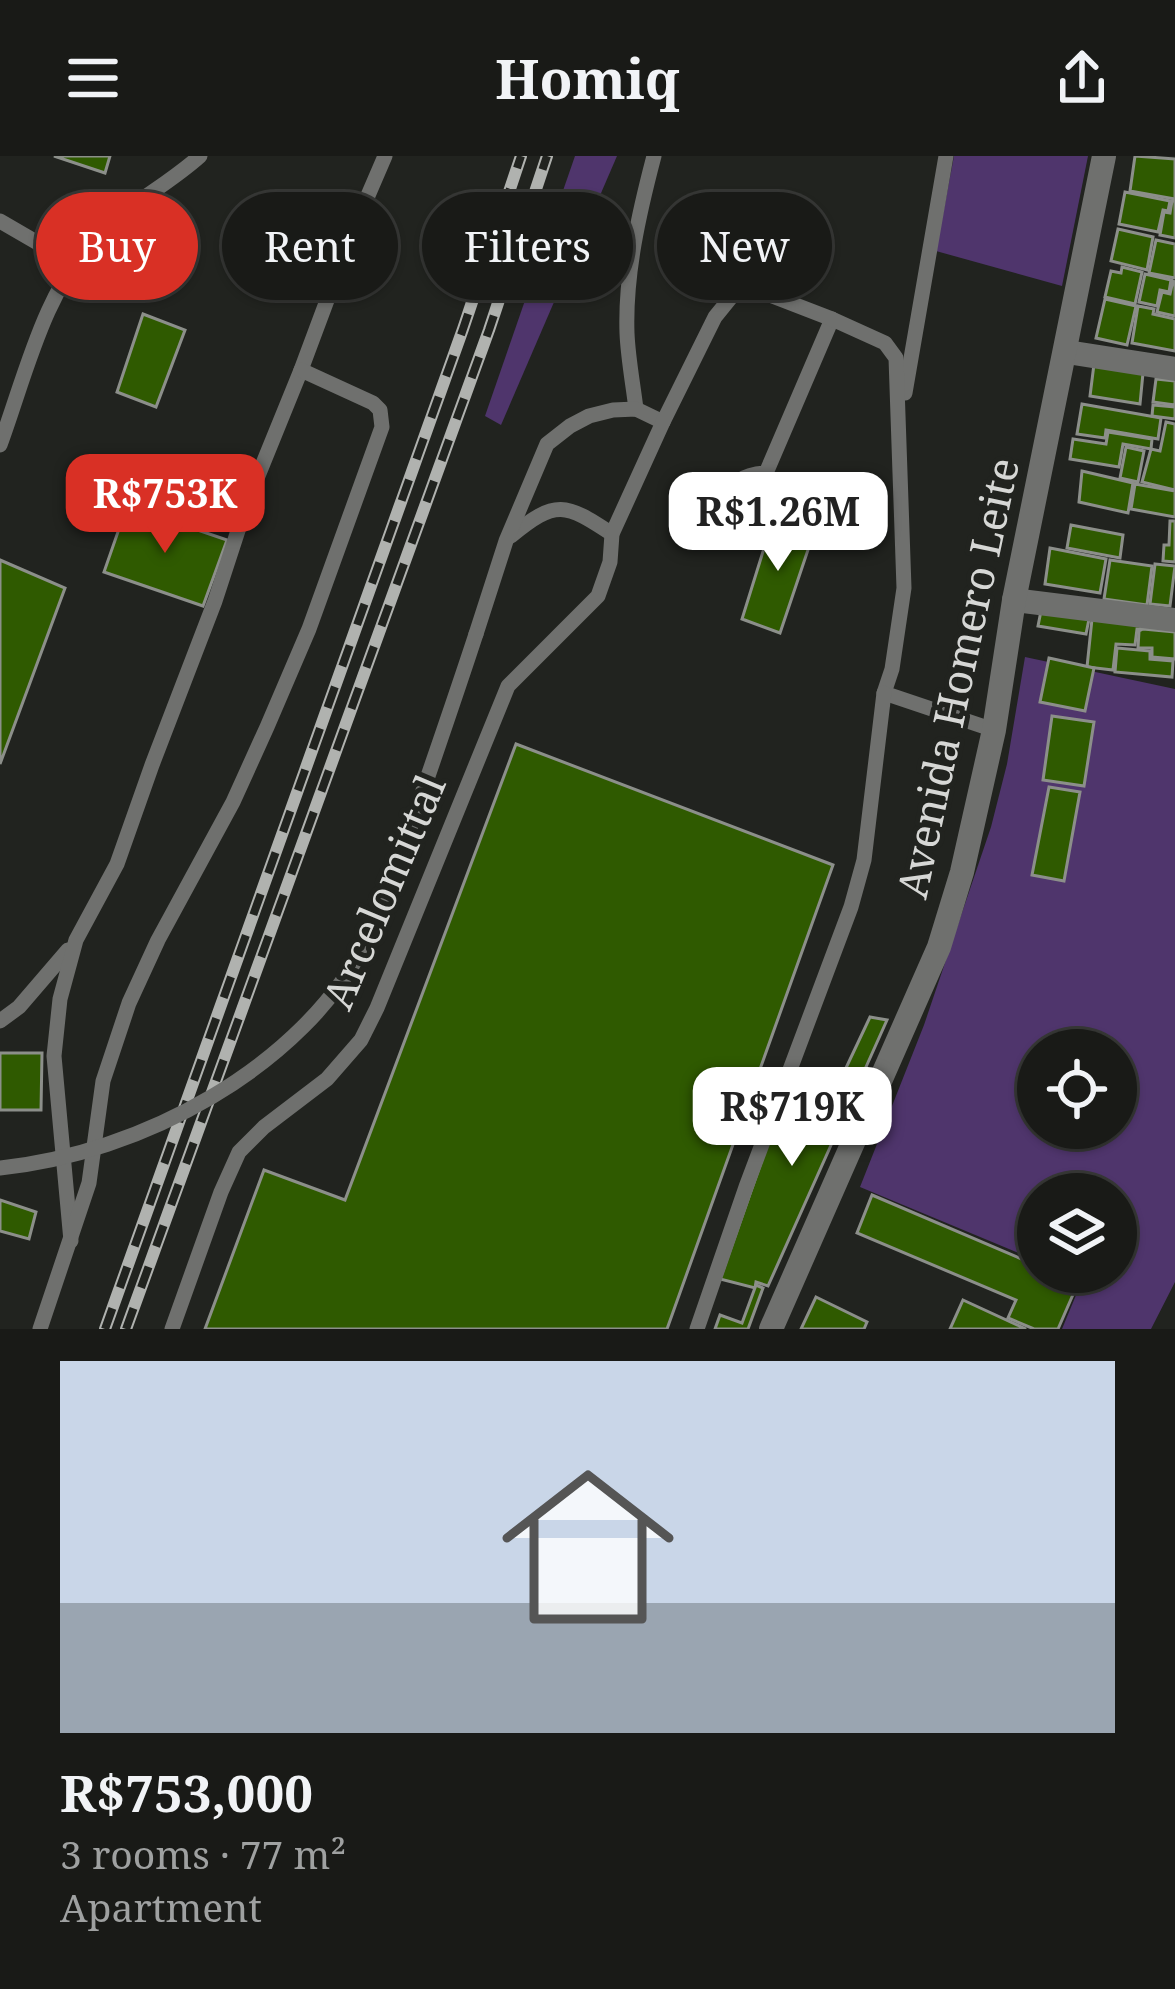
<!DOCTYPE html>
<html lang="en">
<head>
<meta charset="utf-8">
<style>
	body { margin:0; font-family:"Noto Serif",serif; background:#222320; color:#f1f3f6; height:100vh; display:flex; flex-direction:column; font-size:45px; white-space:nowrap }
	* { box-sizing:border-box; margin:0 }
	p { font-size:39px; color:#9fa1a1 }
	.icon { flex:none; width:66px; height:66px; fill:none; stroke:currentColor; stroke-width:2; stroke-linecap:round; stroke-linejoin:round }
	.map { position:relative; height:1173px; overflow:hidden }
	.side { display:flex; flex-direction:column; background:#191a17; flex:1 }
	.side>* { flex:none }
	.guide { position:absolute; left:36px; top:36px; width:1104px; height:108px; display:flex; gap:24px }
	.tools { position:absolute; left:1017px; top:873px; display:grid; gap:24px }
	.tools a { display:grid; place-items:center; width:120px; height:120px; border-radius:50%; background:#191a17; box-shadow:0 3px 9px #0004,0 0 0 3px #373836; font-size:60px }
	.price { position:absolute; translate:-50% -102px; padding:0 27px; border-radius:24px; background:#fff; color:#222; font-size:39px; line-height:78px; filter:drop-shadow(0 3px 6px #0008) }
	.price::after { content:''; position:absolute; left:50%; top:72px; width:36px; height:27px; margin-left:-18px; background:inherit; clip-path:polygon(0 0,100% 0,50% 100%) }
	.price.selected { background:#d93025; color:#fff }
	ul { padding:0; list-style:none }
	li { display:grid; align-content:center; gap:24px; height:636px; padding:0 60px }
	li+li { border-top:3px solid #373836 }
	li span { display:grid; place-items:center; height:372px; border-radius:0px; color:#555 }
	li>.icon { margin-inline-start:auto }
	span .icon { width:216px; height:216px; fill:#fffc; stroke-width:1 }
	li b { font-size:51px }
	.pill { padding:0 42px; border-radius:54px; background:#191a17; box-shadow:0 3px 9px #0004,0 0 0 3px #373836; font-size:42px; line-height:108px }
	.pill.selected { background:#d93025; color:#fff }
	header { display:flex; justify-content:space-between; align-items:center; height:156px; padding:0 60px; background:#191a17; font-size:54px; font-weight:700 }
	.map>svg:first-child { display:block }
</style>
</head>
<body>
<header><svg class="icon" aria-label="menu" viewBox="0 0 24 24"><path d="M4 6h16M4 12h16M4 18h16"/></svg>Homiq<svg class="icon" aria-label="share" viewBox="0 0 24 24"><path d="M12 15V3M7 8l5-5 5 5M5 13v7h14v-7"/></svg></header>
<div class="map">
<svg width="1175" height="1173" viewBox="0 0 1175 1173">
	<rect width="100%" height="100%" fill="#21231f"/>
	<g fill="#4f356c" fill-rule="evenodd">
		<path d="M 575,0 L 617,0 L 501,269 L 485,260 Z"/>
		<path d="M 954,0 L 1088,0 L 1062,130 L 936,95 Z"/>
		<path d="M 1025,501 L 1175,533 L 1175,1126 L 1151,1173 L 1062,1173 L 1081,1127 L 1060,1116 L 1116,1116 L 1116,1038 L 1038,1038 L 1038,1105 L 860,1031 L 924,869 L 991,671 L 1007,608 ZM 1038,894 L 1116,894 L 1116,972 L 1038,972 Z"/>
	</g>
	<g fill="#2f5a00" stroke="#8c8f8a" stroke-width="3">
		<path d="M 54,0 L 110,0 L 105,17 Z"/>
		<path d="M 1135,0 L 1175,3 L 1175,43 L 1130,35 Z"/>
		<path d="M 1125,36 L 1170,45 L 1168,55 L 1163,54 L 1158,76 L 1119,68 Z"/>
		<path d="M 1172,45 L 1175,45 L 1175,82 L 1160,79 L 1164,56 L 1170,57 Z"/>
		<path d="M 1118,73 L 1153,81 L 1147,114 L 1111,105 Z"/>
		<path d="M 1156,84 L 1175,88 L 1175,122 L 1149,117 Z"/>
		<path d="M 1122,111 L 1142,116 L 1135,148 L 1105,141 L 1111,115 L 1121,117 Z"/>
		<path d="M 1145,118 L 1171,124 L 1169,136 L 1160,134 L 1157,150 L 1139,146 Z"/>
		<path d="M 1173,125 L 1175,126 L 1175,160 L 1157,156 L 1162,136 L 1170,138 Z"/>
		<path d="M 1105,143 L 1136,150 L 1127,189 L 1096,182 Z"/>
		<path d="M 1138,150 L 1154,153 L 1153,158 L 1175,163 L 1175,195 L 1132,187 Z"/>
		<path d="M 143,158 L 185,174 L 156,251 L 117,236 Z"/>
		<path d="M 1094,208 L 1143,217 L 1140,248 L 1090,240 Z"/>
		<path d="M 1156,223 L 1175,225 L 1175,249 L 1153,246 Z"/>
		<path d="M 1082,248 L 1161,262 L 1158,283 L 1106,274 L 1105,282 L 1077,278 Z"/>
		<path d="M 1153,249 L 1175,251 L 1175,263 L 1152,260 Z"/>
		<path d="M 1166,266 L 1175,268 L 1175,334 L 1142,326 L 1151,293 L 1160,295 Z"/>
		<path d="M 1108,276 L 1152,283 L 1151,293 L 1123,288 L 1119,311 L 1070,303 L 1073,283 L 1106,288 Z"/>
		<path d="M 1126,291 L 1144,295 L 1138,326 L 1120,322 Z"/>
		<path d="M 1082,315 L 1133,327 L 1128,357 L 1079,346 Z"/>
		<path d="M 1135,328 L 1175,335 L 1175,361 L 1131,353 Z"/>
		<path d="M 127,350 L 227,384 L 203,450 L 104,416 Z"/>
		<path d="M 775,357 L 814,376 L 780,477 L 742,463 Z"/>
		<path d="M 1170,365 L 1175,365 L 1175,406 L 1163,405 L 1164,389 L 1169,389 Z"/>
		<path d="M 1071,369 L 1123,379 L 1120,402 L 1067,392 Z"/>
		<path d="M 1050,392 L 1106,403 L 1100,437 L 1045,428 Z"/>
		<path d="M 0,404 L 65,432 L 0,608 Z"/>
		<path d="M 1110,404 L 1152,410 L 1147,449 L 1104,443 Z"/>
		<path d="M 1155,408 L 1175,410 L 1170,450 L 1150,448 Z"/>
		<path d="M 1041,455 L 1089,463 L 1086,478 L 1038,470 Z"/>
		<path d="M 1092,463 L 1141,464 L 1141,473 L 1137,473 L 1135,489 L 1116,488 L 1113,514 L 1087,511 Z"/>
		<path d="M 1143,473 L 1175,476 L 1175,503 L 1152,501 L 1152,492 L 1138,492 L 1139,475 Z"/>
		<path d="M 1117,492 L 1150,495 L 1150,503 L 1173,505 L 1172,521 L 1115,516 Z"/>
		<path d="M 1049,502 L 1094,512 L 1085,555 L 1040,546 Z"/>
		<path d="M 1052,560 L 1094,566 L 1084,630 L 1043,624 Z"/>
		<path d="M 516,588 L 833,709 L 667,1173 L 205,1173 L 264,1014 L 345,1044 Z"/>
		<path d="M 1049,631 L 1080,636 L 1064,725 L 1032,719 Z"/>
		<path d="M 870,861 L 887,864 L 768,1130 L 756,1126 L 755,1132 L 720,1123 L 788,930 L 824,935 L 820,946 L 829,948 Z"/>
		<path d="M 0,897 L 42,897 L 41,954 L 0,954 Z"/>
		<path d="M 872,1039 L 1038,1110 L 1038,1116 L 1053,1116 L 1078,1127 L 1058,1173 L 1034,1173 L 1008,1162 L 1016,1144 L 857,1077 Z"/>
		<path d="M 0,1044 L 36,1056 L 29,1083 L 0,1075 Z"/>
		<path d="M 756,1129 L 763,1132 L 748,1173 L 715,1173 L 720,1159 L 742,1167 Z"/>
		<path d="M 816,1141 L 867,1166 L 864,1173 L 801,1173 Z"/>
		<path d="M 963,1144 L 1026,1173 L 950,1173 Z"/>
	</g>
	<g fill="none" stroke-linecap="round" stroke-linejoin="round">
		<g stroke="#6f706e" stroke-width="15">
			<path d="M 0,65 L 74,108"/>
			<path d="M 905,237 L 946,0"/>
			<path d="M 636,253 C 633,228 628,202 627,177 C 625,118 639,57 654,0"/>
			<path d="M 0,289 C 26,218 44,135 97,80 C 127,49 168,29 200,0"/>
			<path d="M 511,380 C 556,343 565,347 612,378"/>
			<path d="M 738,386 L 717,348 C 731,328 742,318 766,317 L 832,163"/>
			<path d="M 476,478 L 506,385 L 547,288 L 570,270 L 589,260 L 613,254 L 636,253 L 663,266"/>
			<path d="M 0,865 L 19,851 L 68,794"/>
			<path d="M 71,1085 L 54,900 L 60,843 L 76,784 L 117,708 L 152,609 L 215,445 L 247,347 L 301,214 L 354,72 L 385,0"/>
			<path d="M 40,1173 L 89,1027 L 103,925 L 129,847 L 158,784 L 233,646 L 267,571 L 309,473 L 382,271 L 380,254 L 373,247 L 301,214"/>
			<path d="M 172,1173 L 221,1036 L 239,996 L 264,971 L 327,923 L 361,884 L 377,852 L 508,530 L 598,440 L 610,406 L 612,378 L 663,266 L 715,161 L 732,140 L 754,133 L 832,163 L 885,187 L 896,202 L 904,432 L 892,513 L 884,537 L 994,574"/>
			<path d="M 697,1173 L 746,1031 L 851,751 L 864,704 L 884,537"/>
		</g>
		<g stroke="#6f706e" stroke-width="24">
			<path d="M 1067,196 L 1175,213"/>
			<path d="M 1014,444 L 1175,464"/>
		</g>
		<path stroke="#6f706e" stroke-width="24" d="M 771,1173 L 939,791 L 962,716 L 994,574 L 1014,444 L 1104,0"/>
		<g stroke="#b0b2af" stroke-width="12">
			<g id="rail">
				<path d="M 105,1173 L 463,173 L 521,0"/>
				<path d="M 126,1173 L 489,174 L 547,0"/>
			</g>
		</g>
		<use href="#rail" stroke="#21231f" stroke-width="8" stroke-dasharray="22" stroke-linecap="butt"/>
		<path stroke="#6f706e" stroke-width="15" d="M 0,1012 C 139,998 304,912 368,782 C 388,740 402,696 417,652 C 437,594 457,536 476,478"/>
	</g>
	<g text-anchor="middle" stroke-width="10" stroke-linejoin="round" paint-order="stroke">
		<g font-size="42" fill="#d6d7d5" stroke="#21231f">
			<text transform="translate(958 522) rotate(-78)" y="15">Avenida Homero Leite</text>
			<text transform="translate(384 736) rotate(-67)" y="15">Arcelomittal</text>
		</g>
	</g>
</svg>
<div class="tools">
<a><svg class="icon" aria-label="locate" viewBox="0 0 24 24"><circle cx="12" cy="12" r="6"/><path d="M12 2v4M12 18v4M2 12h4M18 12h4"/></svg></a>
<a><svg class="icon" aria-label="layers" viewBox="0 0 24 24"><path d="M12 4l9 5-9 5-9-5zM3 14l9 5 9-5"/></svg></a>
</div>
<b class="price selected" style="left:165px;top:400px">R$753K</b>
<b class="price" style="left:778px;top:418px">R$1.26M</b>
<b class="price" style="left:792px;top:1013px">R$719K</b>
<div class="guide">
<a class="pill selected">Buy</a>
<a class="pill">Rent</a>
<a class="pill">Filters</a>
<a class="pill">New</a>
</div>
</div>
<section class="side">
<ul>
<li><span style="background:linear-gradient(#c9d6e8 65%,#9aa5b1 0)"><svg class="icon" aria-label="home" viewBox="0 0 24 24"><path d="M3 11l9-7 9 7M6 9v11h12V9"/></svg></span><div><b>R$753,000</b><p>3 rooms · 77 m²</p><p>Apartment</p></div></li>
</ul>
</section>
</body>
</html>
